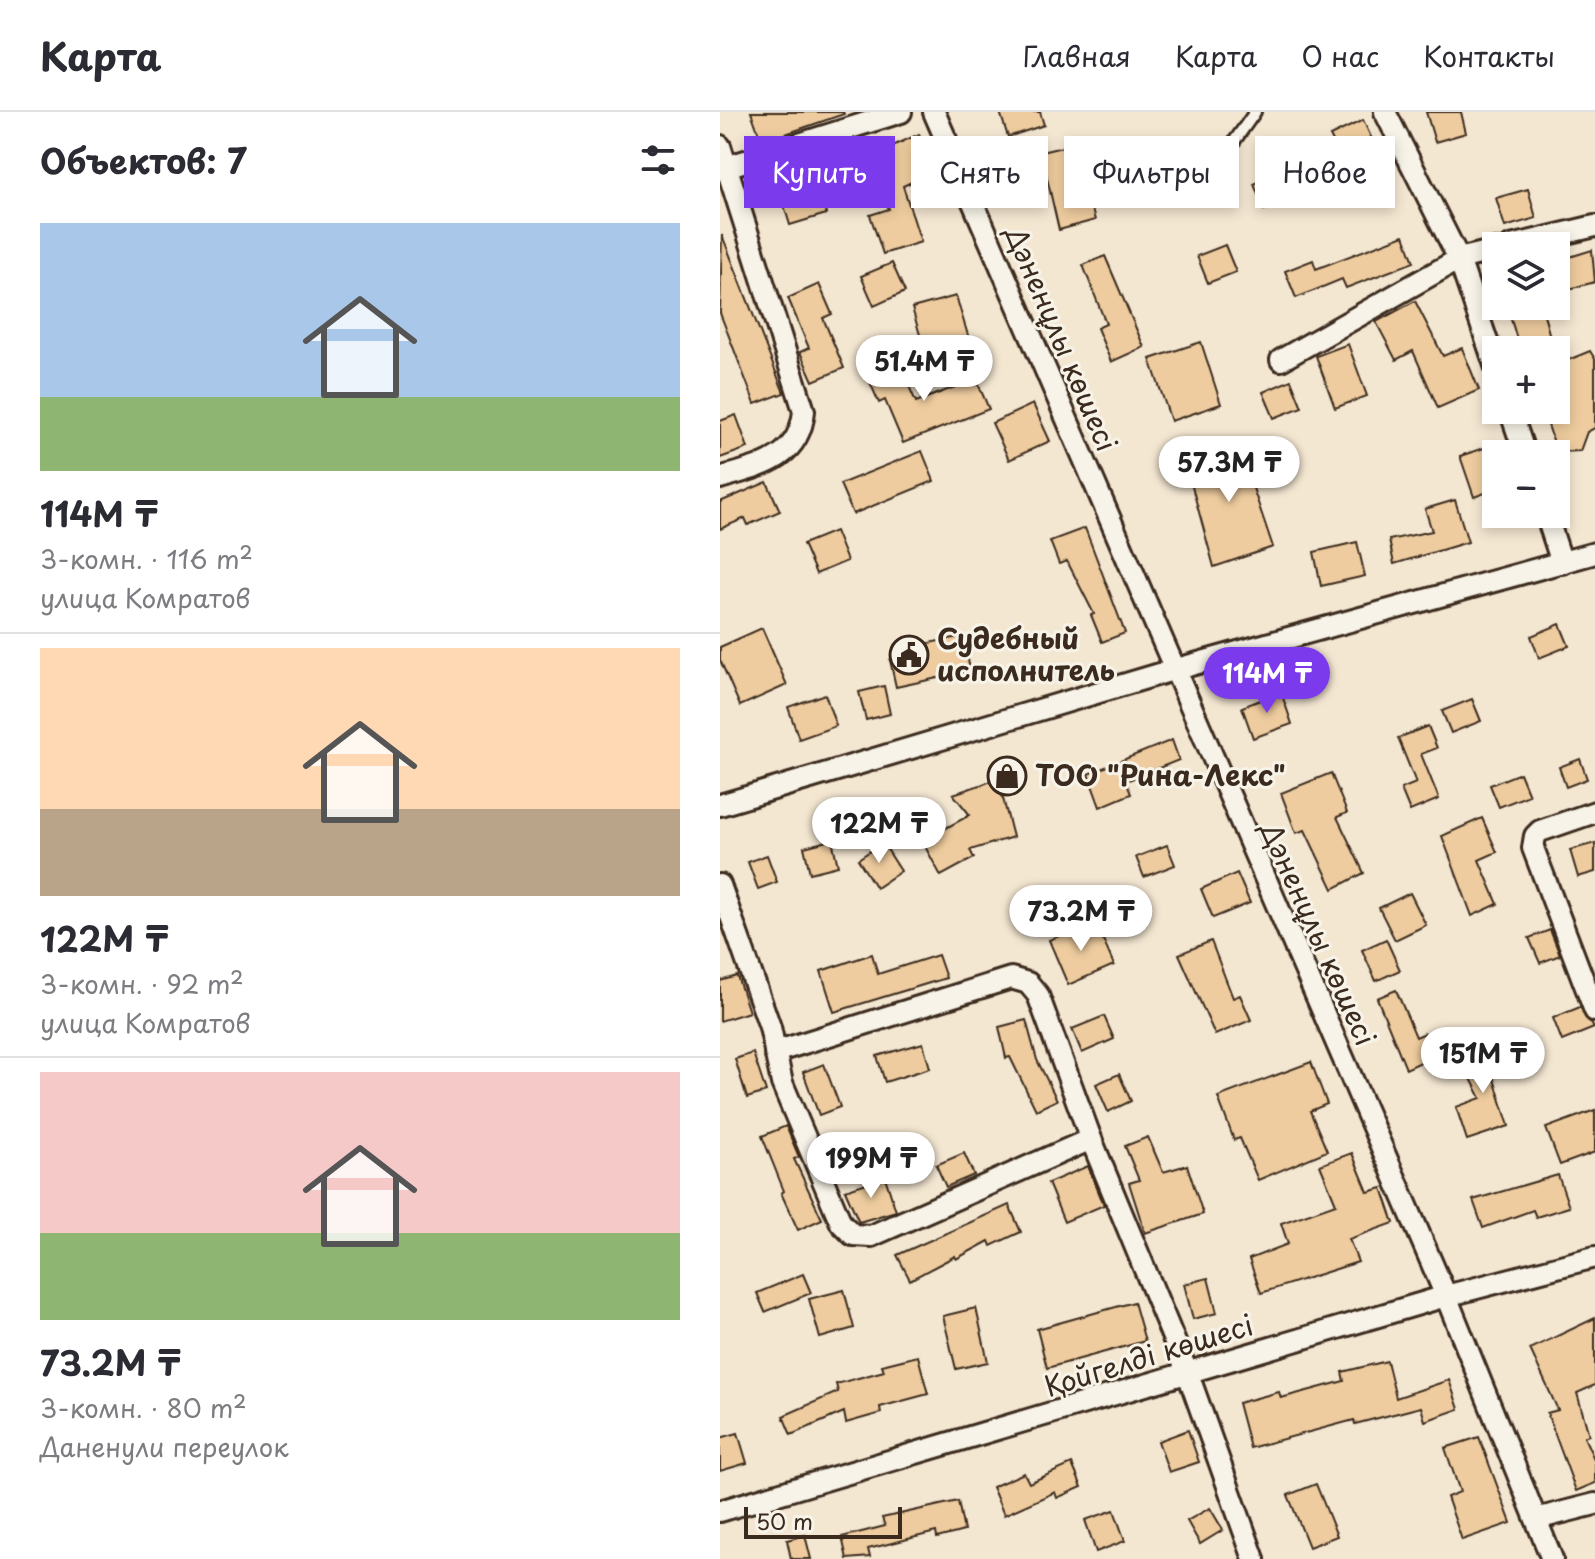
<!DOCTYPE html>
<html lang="ru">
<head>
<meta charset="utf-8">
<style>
	body { margin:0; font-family:"Playpen Sans",sans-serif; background:#f7f7f7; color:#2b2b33; height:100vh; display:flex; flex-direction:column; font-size:30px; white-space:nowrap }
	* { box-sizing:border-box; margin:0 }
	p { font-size:26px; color:#7c7c81 }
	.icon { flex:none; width:44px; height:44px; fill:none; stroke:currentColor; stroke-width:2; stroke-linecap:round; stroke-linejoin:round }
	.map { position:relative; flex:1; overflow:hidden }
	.side { display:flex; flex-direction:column; background:#fff; width:720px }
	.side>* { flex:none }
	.guide { position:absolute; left:24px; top:24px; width:730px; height:72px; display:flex; gap:16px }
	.buttons { position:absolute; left:762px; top:120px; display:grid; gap:16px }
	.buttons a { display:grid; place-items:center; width:88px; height:88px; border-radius:0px; background:#fff; box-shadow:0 4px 12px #0003; font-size:40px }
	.scale { position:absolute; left:24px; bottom:20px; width:158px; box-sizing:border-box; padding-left:8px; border:4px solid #3b2a1e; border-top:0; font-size:22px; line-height:28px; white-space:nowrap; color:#3b2a1e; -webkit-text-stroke:6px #f7f3e8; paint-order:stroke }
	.price { position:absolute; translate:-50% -68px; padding:0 18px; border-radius:28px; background:#fff; color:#222; font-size:26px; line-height:52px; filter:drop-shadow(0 2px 4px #0008) }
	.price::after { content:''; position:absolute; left:50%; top:48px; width:24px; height:18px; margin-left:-12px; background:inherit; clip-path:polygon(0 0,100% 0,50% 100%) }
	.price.active { background:#7c3aed; color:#fff }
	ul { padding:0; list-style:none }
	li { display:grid; align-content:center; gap:16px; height:424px; padding:0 40px }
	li+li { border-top:2px solid #e1e1e2 }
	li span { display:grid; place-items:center; height:248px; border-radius:0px; color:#555 }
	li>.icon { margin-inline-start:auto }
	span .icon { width:144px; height:144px; fill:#fffc; stroke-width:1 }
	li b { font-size:34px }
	h2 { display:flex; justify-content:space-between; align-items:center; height:96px; padding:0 40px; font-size:34px }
	.chip { padding:0 28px; border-radius:0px; background:#fff; box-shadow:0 4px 12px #0003; font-size:28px; line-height:72px }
	.chip.active { background:#7c3aed; color:#fff }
	header { display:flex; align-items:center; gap:48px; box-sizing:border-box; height:112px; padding:0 40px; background:#fff; border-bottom:2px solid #e1e1e2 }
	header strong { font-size:38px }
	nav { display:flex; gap:44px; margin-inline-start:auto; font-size:28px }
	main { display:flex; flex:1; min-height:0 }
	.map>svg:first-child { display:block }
</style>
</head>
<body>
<header>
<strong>Карта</strong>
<nav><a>Главная</a><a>Карта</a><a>О нас</a><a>Контакты</a></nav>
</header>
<main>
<section class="side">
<h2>Объектов: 7<svg class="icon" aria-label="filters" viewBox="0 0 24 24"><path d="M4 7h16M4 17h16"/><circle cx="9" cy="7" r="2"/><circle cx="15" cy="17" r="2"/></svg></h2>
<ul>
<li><span style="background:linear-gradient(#a9c7e8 70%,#8fb573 0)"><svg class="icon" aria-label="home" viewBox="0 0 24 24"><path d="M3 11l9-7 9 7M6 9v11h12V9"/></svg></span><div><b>114M ₸</b><p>3-комн. · 116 m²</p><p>улица Комратов</p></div></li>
<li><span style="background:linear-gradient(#ffd9b3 65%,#b9a48a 0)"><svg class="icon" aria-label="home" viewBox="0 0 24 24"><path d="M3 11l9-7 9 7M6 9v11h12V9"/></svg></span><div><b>122M ₸</b><p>3-комн. · 92 m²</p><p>улица Комратов</p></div></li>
<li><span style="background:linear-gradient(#f6c9c9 65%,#8fb573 0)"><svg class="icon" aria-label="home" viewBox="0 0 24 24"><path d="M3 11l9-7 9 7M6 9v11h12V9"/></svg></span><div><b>73.2M ₸</b><p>3-комн. · 80 m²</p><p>Даненули переулок</p></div></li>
</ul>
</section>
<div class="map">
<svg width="875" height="1447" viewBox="0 0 875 1447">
	<rect width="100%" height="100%" fill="#f4e7d2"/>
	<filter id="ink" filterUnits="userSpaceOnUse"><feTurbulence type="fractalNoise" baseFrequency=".0125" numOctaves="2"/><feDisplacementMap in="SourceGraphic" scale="16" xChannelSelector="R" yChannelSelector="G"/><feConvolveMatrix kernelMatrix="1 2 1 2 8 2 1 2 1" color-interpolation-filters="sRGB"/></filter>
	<g filter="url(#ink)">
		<g fill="#eecc9f" stroke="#3b2a1e" stroke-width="2">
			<path d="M 31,0 L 123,0 L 124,2 L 42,30 Z"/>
			<path d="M 280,0 L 320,0 L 324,13 L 288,25 Z"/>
			<path d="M 706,0 L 741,0 L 746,21 L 715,30 Z"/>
			<path d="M 643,8 L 658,40 L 626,56 L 610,24 Z"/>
			<path d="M 199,22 L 215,59 L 183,74 L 201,130 L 163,142 L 150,103 L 169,97 L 146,46 Z"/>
			<path d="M 359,31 L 366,59 L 361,60 L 375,108 L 339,118 L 321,40 Z"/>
			<path d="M 473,41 L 482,75 L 456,82 L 447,48 Z"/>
			<path d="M 94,60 L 106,102 L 70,113 L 57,71 Z"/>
			<path d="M 561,60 L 572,87 L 544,98 L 534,72 Z"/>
			<path d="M 808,77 L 816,106 L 785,115 L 776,86 Z"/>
			<path d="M 2,123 L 64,281 L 35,292 L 0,201 Z"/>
			<path d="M 684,123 L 694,150 L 626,176 L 622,167 L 576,186 L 565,159 L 593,148 L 596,157 Z"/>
			<path d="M 505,133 L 516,160 L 488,171 L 477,144 Z"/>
			<path d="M 872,138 L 875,170 L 849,177 L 840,148 Z"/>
			<path d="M 385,144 L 424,235 L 391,250 L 377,216 L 386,212 L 363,153 Z"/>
			<path d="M 172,151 L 185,180 L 154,194 L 141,164 Z"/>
			<path d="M 99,172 L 112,202 L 103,206 L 124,256 L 93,269 L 80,240 L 89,236 L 68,186 Z"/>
			<path d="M 236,184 L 250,230 L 206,243 L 192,196 Z"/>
			<path d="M 695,189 L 723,244 L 742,236 L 759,278 L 718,296 L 693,239 L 676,248 L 656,210 Z"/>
			<path d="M 822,195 L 830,225 L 799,234 L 790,204 Z"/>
			<path d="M 481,230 L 501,292 L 451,309 L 430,247 Z"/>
			<path d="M 628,232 L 647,284 L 615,296 L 596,244 Z"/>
			<path d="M 870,239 L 875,247 L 875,316 L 867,320 L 860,339 L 837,340 L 823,298 L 836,298 L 836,253 Z"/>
			<path d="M 177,247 L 196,290 L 256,267 L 269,297 L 183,331 L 165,288 L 159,291 L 146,261 Z"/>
			<path d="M 571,268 L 582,295 L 554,306 L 543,280 Z"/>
			<path d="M 313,292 L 330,329 L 289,348 L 272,311 Z"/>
			<path d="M 16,303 L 28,336 L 0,346 L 0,309 Z"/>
			<path d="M 524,330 L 537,374 L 533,376 L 553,435 L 494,455 L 465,349 Z"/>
			<path d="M 776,332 L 776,377 L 754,385 L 740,344 Z"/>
			<path d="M 202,339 L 214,369 L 133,402 L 120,372 Z"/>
			<path d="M 47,370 L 60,399 L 28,413 L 25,406 L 0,417 L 0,390 Z"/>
			<path d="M 735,388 L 748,430 L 674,452 L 669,428 L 712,419 L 705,397 Z"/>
			<path d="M 365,416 L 405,521 L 382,530 L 371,503 L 374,502 L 347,449 L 339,452 L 330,429 Z"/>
			<path d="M 115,419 L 127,449 L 96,462 L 83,432 Z"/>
			<path d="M 637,430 L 645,464 L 601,474 L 594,440 Z"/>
			<path d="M 840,512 L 849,534 L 819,546 L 811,524 Z"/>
			<path d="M 42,516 L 67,573 L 20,594 L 0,548 L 0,535 Z"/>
			<path d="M 244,524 L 250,559 L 176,575 L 170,548 L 205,539 L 204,532 Z"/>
			<path d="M 164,574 L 170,602 L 146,608 L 139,580 Z"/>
			<path d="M 561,580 L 572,612 L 533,626 L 522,595 Z"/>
			<path d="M 105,582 L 116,614 L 79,627 L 68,595 Z"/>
			<path d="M 752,587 L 761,609 L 731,621 L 722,599 Z"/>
			<path d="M 708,614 L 717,636 L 701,642 L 719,687 L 690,699 L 681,677 L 696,671 L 678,626 Z"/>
			<path d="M 452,628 L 459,648 L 406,669 L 411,682 L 380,695 L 368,662 Z"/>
			<path d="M 860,647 L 867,667 L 846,675 L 839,655 Z"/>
			<path d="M 611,661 L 627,701 L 617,705 L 644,761 L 613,777 L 585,718 L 576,721 L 561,681 Z"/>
			<path d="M 800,661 L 809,683 L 779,695 L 770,673 Z"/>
			<path d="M 278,667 L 293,725 L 250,738 L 254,746 L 221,764 L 202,729 L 250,703 L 233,682 Z"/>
			<path d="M 762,706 L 777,740 L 759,748 L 778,792 L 752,804 L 722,724 Z"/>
			<path d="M 112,728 L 118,754 L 90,761 L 84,735 Z"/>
			<path d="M 163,731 L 181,759 L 156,776 L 138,747 Z"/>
			<path d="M 875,731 L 875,760 L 858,765 L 850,738 Z"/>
			<path d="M 447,733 L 455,753 L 424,765 L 416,745 Z"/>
			<path d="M 47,743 L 57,770 L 38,777 L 28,750 Z"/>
			<path d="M 517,761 L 530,791 L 493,806 L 481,777 Z"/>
			<path d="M 690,781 L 706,813 L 675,828 L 659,796 Z"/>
			<path d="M 375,809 L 394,853 L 348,873 L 329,828 Z"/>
			<path d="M 830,818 L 840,843 L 820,851 L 809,826 Z"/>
			<path d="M 666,827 L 680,858 L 656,869 L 642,838 Z"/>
			<path d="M 491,829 L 513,886 L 520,883 L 531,908 L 495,923 L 459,842 Z"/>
			<path d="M 152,842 L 158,862 L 218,843 L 226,866 L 114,900 L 101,859 Z"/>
			<path d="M 17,864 L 29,900 L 0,909 L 0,869 Z"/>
			<path d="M 676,878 L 696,925 L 705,921 L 716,943 L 686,957 L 657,886 Z"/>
			<path d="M 860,895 L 874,916 L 842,929 L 833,906 Z"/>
			<path d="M 384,904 L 394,927 L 362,941 L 352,917 Z"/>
			<path d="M 306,908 L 317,948 L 337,988 L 316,998 L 290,945 L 286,946 L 279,915 Z"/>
			<path d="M 203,931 L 210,956 L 165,970 L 157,944 Z"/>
			<path d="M 772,932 L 785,958 L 773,964 L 789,1014 L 747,1028 L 736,995 L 761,986 L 741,947 Z"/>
			<path d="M 33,941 L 46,980 L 27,986 L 15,947 Z"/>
			<path d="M 591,950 L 607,992 L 590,999 L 607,1039 L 538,1068 L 520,1026 L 514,1028 L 498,985 Z"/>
			<path d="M 104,952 L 120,995 L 99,1003 L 83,960 Z"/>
			<path d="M 399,962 L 411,989 L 388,1000 L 376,972 Z"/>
			<path d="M 875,998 L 875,1040 L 840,1053 L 826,1016 Z"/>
			<path d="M 66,1014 L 79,1045 L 74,1047 L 102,1107 L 78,1118 L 61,1081 L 64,1079 L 42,1024 Z"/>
			<path d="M 428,1025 L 443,1060 L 467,1053 L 483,1102 L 425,1121 L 409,1071 L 419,1068 L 405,1034 Z"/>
			<path d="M 244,1041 L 254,1063 L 226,1075 L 216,1053 Z"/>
			<path d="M 632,1041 L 648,1080 L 662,1076 L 674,1111 L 629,1127 L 638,1150 L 541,1181 L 529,1147 L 568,1132 L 561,1111 L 616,1092 L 600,1053 Z"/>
			<path d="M 368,1054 L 384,1093 L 344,1110 L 328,1071 Z"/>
			<path d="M 838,1063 L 849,1095 L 816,1105 L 813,1098 L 763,1116 L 753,1088 Z"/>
			<path d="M 165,1065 L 176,1099 L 139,1110 L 125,1078 Z"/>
			<path d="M 289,1093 L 301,1120 L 271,1134 L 269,1129 L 236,1147 L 235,1144 L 190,1168 L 177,1143 Z"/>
			<path d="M 83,1162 L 91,1181 L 45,1200 L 37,1181 Z"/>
			<path d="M 488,1166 L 497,1201 L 473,1207 L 464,1172 Z"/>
			<path d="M 124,1178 L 134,1216 L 100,1226 L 89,1187 Z"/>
			<path d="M 414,1190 L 425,1229 L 327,1256 L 317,1217 Z"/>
			<path d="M 256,1196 L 268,1250 L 236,1257 L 223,1204 Z"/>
			<path d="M 875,1206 L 875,1273 L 857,1281 L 869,1323 L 864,1325 L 875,1349 L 875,1371 L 856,1379 L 827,1301 L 838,1298 L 810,1237 Z"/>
			<path d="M 198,1244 L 208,1282 L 160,1295 L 161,1301 L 126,1311 L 124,1300 L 71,1323 L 63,1304 L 118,1280 L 116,1272 L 164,1259 L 162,1253 Z"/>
			<path d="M 667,1249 L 676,1286 L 729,1268 L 739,1297 L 705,1309 L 701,1295 L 635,1312 L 634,1308 L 530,1336 L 518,1291 L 559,1280 L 561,1286 L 624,1269 L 622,1260 Z"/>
			<path d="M 468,1318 L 479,1350 L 449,1360 L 438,1329 Z"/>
			<path d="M 18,1321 L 27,1351 L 0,1359 L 0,1326 Z"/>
			<path d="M 759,1325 L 791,1411 L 742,1428 L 727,1385 L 740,1380 L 725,1336 Z"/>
			<path d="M 352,1352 L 362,1375 L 337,1386 L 335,1380 L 284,1403 L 272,1375 L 304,1361 L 309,1371 Z"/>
			<path d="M 596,1372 L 617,1424 L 589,1435 L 568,1383 Z"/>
			<path d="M 238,1389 L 244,1419 L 217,1426 L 216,1420 L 148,1437 L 150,1445 L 127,1447 L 122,1425 L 165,1414 L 162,1406 Z"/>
			<path d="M 490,1396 L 503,1418 L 480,1432 L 467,1409 Z"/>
			<path d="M 394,1398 L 405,1429 L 376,1440 L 365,1408 Z"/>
			<path d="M 85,1423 L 91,1447 L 71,1447 L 67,1428 Z"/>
		</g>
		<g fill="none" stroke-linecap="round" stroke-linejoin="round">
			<g stroke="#3b2a1e" stroke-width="16">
				<path id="service" d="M 501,48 L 535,0"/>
			</g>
			<g stroke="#3b2a1e" stroke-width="26">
				<g id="minor">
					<path d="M 214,0 L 726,1184 L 832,1447"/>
					<path d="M 665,0 L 739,147 L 776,256"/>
					<path d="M 0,34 L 84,299 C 79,348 40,354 0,366"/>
					<path d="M 0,57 L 181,0"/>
					<path d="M 791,134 L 875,114"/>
					<path d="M 561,248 L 739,147 L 776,138"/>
					<path d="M 790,298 L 805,342"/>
					<path d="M 826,402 L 842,451"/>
					<path d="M 0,693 L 453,558 L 875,441"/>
					<path d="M 875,700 L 820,719 L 815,724 L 813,736 L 875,899"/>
					<path d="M 0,773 L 50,915 L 62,971 L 121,1111 L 133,1123 L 151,1124 L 371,1027"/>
					<path d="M 55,940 L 291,866 L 308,871 L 318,883 L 371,1027 L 468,1262 L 534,1447"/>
					<path d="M 0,1399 L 726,1184 L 875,1145"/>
					<path d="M 816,1407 L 875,1392"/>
				</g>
			</g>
			<use href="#service" stroke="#f7f3e8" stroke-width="10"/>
			<use href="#minor" stroke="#f7f3e8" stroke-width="20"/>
		</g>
	</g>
	<defs>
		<g id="civic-ring" transform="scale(2)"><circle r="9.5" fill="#f7f3e8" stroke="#3b2a1e" stroke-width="1.5"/><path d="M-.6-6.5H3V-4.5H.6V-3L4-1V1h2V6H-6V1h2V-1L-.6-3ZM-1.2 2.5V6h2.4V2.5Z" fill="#3b2a1e"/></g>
		<g id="shop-ring" transform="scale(2)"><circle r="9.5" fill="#f7f3e8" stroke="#3b2a1e" stroke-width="1.5"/><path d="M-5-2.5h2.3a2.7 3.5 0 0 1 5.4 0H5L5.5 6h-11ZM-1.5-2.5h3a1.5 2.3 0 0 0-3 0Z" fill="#3b2a1e"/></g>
	</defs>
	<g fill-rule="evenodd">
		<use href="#civic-ring" x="189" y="543"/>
		<use href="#shop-ring" x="287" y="664"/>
	</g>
	<g text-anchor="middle" stroke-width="6" stroke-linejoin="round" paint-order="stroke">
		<g font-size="28" fill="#3b2a1e" stroke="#f7f3e8">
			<text transform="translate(341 227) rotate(67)" y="10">Дәненұлы көшесі</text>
			<text transform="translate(598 822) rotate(66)" y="10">Дәненұлы көшесі</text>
			<text transform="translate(429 1244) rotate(-17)" y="10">Қойгелді көшесі</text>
		</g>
		<g font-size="28" font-weight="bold" fill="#3b2a1e" stroke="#f7f3e8" text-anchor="start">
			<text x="217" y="537">Судебный<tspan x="217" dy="32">исполнитель</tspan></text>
			<text x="315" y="674">ТОО "Рина-Лекс"</text>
		</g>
	</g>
</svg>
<div class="buttons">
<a><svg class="icon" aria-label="layers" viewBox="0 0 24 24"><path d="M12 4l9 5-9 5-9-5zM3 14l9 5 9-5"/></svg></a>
<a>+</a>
<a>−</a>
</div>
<div class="scale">50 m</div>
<b class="price" style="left:204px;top:291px">51.4M ₸</b>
<b class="price" style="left:509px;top:392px">57.3M ₸</b>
<b class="price active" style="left:547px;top:603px">114M ₸</b>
<b class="price" style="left:159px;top:753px">122M ₸</b>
<b class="price" style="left:361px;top:841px">73.2M ₸</b>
<b class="price" style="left:763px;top:983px">151M ₸</b>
<b class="price" style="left:151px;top:1088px">199M ₸</b>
<div class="guide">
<a class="chip active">Купить</a>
<a class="chip">Снять</a>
<a class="chip">Фильтры</a>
<a class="chip">Новое</a>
</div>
</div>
</main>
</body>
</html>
